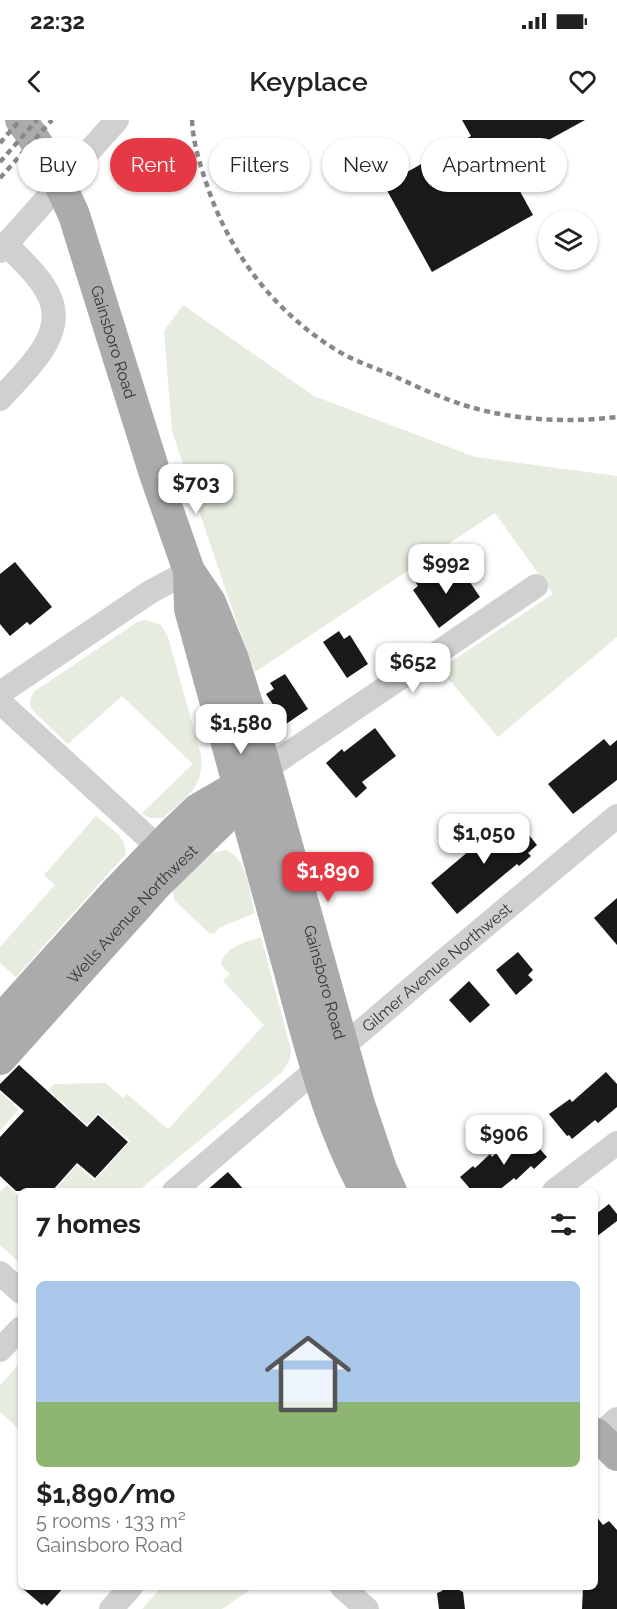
<!DOCTYPE html>
<html lang="en">
<head>
<meta charset="utf-8">
<style>
	body { margin:0; font-family:Raleway,sans-serif; background:#f6f6f6; color:#222; height:100vh; display:flex; flex-direction:column; font-size:22px; white-space:nowrap }
	* { box-sizing:border-box; margin:0 }
	p { font-size:20px; color:#767676 }
	.icon { flex:none; width:33px; height:33px; fill:none; stroke:currentColor; stroke-width:2; stroke-linecap:round; stroke-linejoin:round }
	.map { position:relative; flex:1; overflow:hidden }
	.details { position:absolute; left:18px; top:1068px; width:580px; height:402px; display:flex; flex-direction:column; background:#fff; border-radius:9px; box-shadow:0 2px 4px #0004 }
	.details>* { flex:none }
	.top-card { position:absolute; left:18px; top:18px; width:582px; height:54px; display:flex; gap:12px }
	.buttons { position:absolute; left:538px; top:90px; display:grid; gap:12px }
	.buttons a { display:grid; place-items:center; width:60px; height:60px; border-radius:50%; background:#fff; box-shadow:0 2px 4px #0004; font-size:30px }
	.price { position:absolute; translate:-50% -51px; padding:0 14px; border-radius:12px; background:#fff; color:#222; font-size:20px; line-height:39px; filter:drop-shadow(0 2px 3px #0008) }
	.price::after { content:''; position:absolute; left:50%; top:36px; width:18px; height:14px; margin-left:-9px; background:inherit; clip-path:polygon(0 0,100% 0,50% 100%) }
	.price.active { background:#e63946; color:#fff }
	ul { padding:0; list-style:none }
	li { display:grid; align-content:center; gap:12px; height:318px; padding:0 18px }
	li+li { border-top:2px solid #e0e0e0 }
	li span { display:grid; place-items:center; height:186px; border-radius:9px; color:#555 }
	li>.icon { margin-inline-start:auto }
	span .icon { width:108px; height:108px; fill:#fffc; stroke-width:1 }
	li b { font-size:26px }
	h2 { display:flex; justify-content:space-between; align-items:center; height:72px; padding:0 18px; font-size:26px }
	.tag { padding:0 21px; border-radius:27px; background:#fff; box-shadow:0 2px 4px #0004; font-size:21px; line-height:54px }
	.tag.active { background:#e63946; color:#fff }
	.status { display:flex; justify-content:space-between; align-items:center; height:42px; padding:0 30px; background:#fff; direction:ltr }
	.status svg { height:16px; fill:currentColor }
	header { display:flex; justify-content:space-between; align-items:center; height:78px; padding:0 18px; background:#fff; font-size:27px; font-weight:600 }
	.map>svg:first-child { display:block }
</style>
</head>
<body>
<div class="status"><b>22:32</b><svg viewBox="0 0 49 12"><path d="M0 12V9h3v3zM5 12V6h3v6zM10 12V3h3v9zM15 12V0h3v12zM26 1h20v11H26zM47 4h2v5h-2z"/></svg></div>
<header><svg class="icon" aria-label="back" viewBox="0 0 24 24"><path d="M15 5l-7 7 7 7"/></svg>Keyplace<svg class="icon" aria-label="heart" viewBox="0 0 24 24"><path d="M12 20l-8-8c-3-5 5-10 8-4 3-6 11-1 8 4z"/></svg></header>
<div class="map">
<svg width="617" height="1489" viewBox="0 0 617 1489">
	<rect width="100%" height="100%" fill="#fff"/>
	<g fill="#e6ecdf">
		<path d="M 183,185 L 314,276 L 475,337 L 617,356 L 617,517 L 498,617 L 440,549 L 553,474 L 495,393 L 255,552 L 239,509 L 172,311 L 164,211 Z"/>
		<path d="M 147,500 L 161,505 L 168,517 L 201,635 C 205,667 185,678 164,697 C 155,699 149,699 142,693 L 193,644 L 122,576 L 68,624 L 32,590 C 28,582 30,578 35,571 L 139,501 Z"/>
		<path d="M 96,696 C 107,706 130,718 125,735 L 16,857 L 0,843 L 0,827 L 55,765 L 44,755 Z"/>
		<path d="M 226,730 C 248,739 249,772 255,793 L 219,808 L 214,814 L 209,813 L 174,780 L 173,768 L 208,734 Z"/>
		<path d="M 261,817 L 291,930 L 290,939 L 282,952 L 138,1071 L 54,1071 L 77,1045 L 94,1061 L 130,1021 L 98,993 L 87,1005 L 49,970 L 54,964 L 106,963 L 123,978 L 127,974 L 168,1009 L 264,905 L 223,861 L 230,854 L 221,845 C 224,827 245,822 261,817 Z"/>
		<path d="M 0,972 L 19,989 L 0,1011 Z"/>
		<path d="M 7,1065 L 21,1078 L 21,1144 L 0,1125 L 0,1072 Z"/>
		<path d="M 21,1242 L 21,1311 L 0,1292 L 0,1265 Z"/>
		<path d="M 162,1467 L 254,1467 L 222,1489 L 142,1489 Z"/>
	</g>
	<g fill="#1a1a1a">
		<path d="M 462,0 L 585,0 L 505,44 L 533,95 L 432,152 L 384,65 L 471,16 Z"/>
		<path d="M 15,442 L 52,487 L 30,505 L 27,502 L 10,516 L 0,504 L 0,454 Z"/>
		<path d="M 459,446 L 480,477 L 439,508 L 413,470 L 418,466 L 414,460 L 425,453 L 428,457 L 432,455 L 436,461 Z"/>
		<path d="M 339,511 L 344,519 L 350,515 L 368,544 L 347,558 L 323,522 Z"/>
		<path d="M 285,554 L 308,589 L 286,604 L 266,574 L 274,569 L 270,563 Z"/>
		<path d="M 375,608 L 396,636 L 362,662 L 367,668 L 356,678 L 326,643 L 342,629 L 344,632 Z"/>
		<path d="M 604,619 L 610,626 L 617,620 L 617,660 L 573,694 L 548,664 Z"/>
		<path d="M 515,698 L 537,725 L 528,733 L 531,736 L 519,746 L 517,744 L 457,794 L 431,763 L 495,709 L 498,712 Z"/>
		<path d="M 617,778 L 617,825 L 594,798 Z"/>
		<path d="M 518,832 L 533,850 L 528,855 L 533,860 L 516,875 L 496,850 Z"/>
		<path d="M 469,861 L 490,885 L 470,903 L 449,880 Z"/>
		<path d="M 19,945 L 87,1007 L 98,995 L 128,1022 L 95,1058 L 77,1043 L 52,1071 L 16,1071 L 0,1056 L 0,1017 L 24,991 L 0,970 L 0,964 Z"/>
		<path d="M 606,952 L 617,964 L 617,987 L 598,1003 L 595,1000 L 572,1019 L 569,1015 L 567,1016 L 549,994 L 570,979 L 572,982 Z"/>
		<path d="M 525,1012 L 547,1037 L 534,1049 L 531,1046 L 516,1060 L 514,1058 L 498,1071 L 472,1071 L 460,1057 L 473,1046 L 475,1048 L 490,1034 L 492,1037 L 507,1023 L 510,1026 Z"/>
		<path d="M 228,1052 L 245,1071 L 206,1071 Z"/>
		<path d="M 609,1084 L 617,1094 L 617,1101 L 596,1117 L 596,1094 Z"/>
		<path d="M 596,1396 L 603,1405 L 609,1401 L 617,1410 L 617,1489 L 582,1489 L 583,1467 L 596,1467 Z"/>
		<path d="M 21,1467 L 64,1467 L 47,1486 L 44,1483 L 42,1485 Z"/>
		<path d="M 442,1467 L 459,1467 L 459,1470 L 463,1472 L 465,1489 L 439,1489 L 437,1473 L 442,1471 Z"/>
	</g>
	<g fill="none" stroke-linecap="round" stroke-linejoin="round">
		<g stroke="#d0d0d0" stroke-width="24">
			<path d="M 0,131 L 117,0"/>
			<path d="M 0,279 C 23,253 67,217 50,178 C 42,158 21,140 6,124"/>
			<path d="M 0,573 L 150,472 L 189,451"/>
			<path d="M 0,582 L 158,727"/>
			<path d="M 266,650 L 279,640 L 536,466"/>
			<path id="s1" d="M 174,1071 L 435,848 L 617,696"/>
			<path d="M 554,1071 L 617,1023"/>
			<path d="M 0,1153 L 21,1172"/>
			<path d="M 0,1230 L 21,1208"/>
			<path d="M 598,1316 L 617,1299"/>
			<path d="M 342,1467 L 367,1489"/>
			<path d="M 111,1489 L 131,1467"/>
		</g>
		<g stroke="#ababab" stroke-width="32">
			<path id="s2" d="M 21,0 C 43,30 59,61 74,95 L 155,354 L 189,451 L 210,482 L 233,539 L 252,600 L 359,984 L 381,1049 L 391,1071"/>
			<path d="M 189,451 L 190,489 C 221,602 252,714 283,827 C 306,909 324,995 366,1071"/>
			<path d="M 0,901 L 116,772 L 177,709 L 198,689 L 250,659"/>
			<path id="s3" d="M 0,939 L 157,764 L 242,681 L 253,668"/>
			<path d="M 596,1314 L 617,1335"/>
		</g>
		<g stroke="#888" stroke-width="4.5" stroke-dasharray="6 4.5" stroke-linecap="butt">
			<path d="M 192,0 C 193,24 201,48 209,71 C 231,134 273,189 330,226 C 350,240 374,247 396,257 C 426,271 457,285 490,292 C 531,301 576,302 617,297"/>
			<path d="M 0,23 L 20,0"/>
			<path d="M 0,42 L 37,0"/>
			<path d="M 0,58 L 52,0"/>
		</g>
	</g>
	<g text-anchor="middle" stroke-width="6" stroke-linejoin="round" paint-order="stroke">
		<g font-size="16" fill="#333" stroke="#fff">
			<text dy="6" stroke="none"><textPath href="#s2" startOffset="242">Gainsboro Road</textPath></text>
			<text dy="6" stroke="none"><textPath href="#s3" startOffset="196">Wells Avenue Northwest</textPath></text>
			<text dy="6" stroke="none"><textPath href="#s1" startOffset="345">Gilmer Avenue Northwest</textPath></text>
			<text dy="6" stroke="none"><textPath href="#s2" startOffset="918">Gainsboro Road</textPath></text>
		</g>
	</g>
</svg>
<div class="buttons">
<a><svg class="icon" aria-label="layers" viewBox="0 0 24 24"><path d="M12 4l9 5-9 5-9-5zM3 14l9 5 9-5"/></svg></a>
</div>
<b class="price" style="left:196px;top:395px">$703</b>
<b class="price" style="left:446px;top:475px">$992</b>
<b class="price" style="left:413px;top:574px">$652</b>
<b class="price" style="left:241px;top:635px">$1,580</b>
<b class="price" style="left:484px;top:745px">$1,050</b>
<b class="price active" style="left:328px;top:783px">$1,890</b>
<b class="price" style="left:504px;top:1046px">$906</b>
<div class="top-card">
<a class="tag">Buy</a>
<a class="tag active">Rent</a>
<a class="tag">Filters</a>
<a class="tag">New</a>
<a class="tag">Apartment</a>
</div>
<section class="details">
<h2>7 homes<svg class="icon" aria-label="filters" viewBox="0 0 24 24"><path d="M4 7h16M4 17h16"/><circle cx="9" cy="7" r="2"/><circle cx="15" cy="17" r="2"/></svg></h2>
<ul>
<li><span style="background:linear-gradient(#a9c7e8 65%,#8fb573 0)"><svg class="icon" aria-label="home" viewBox="0 0 24 24"><path d="M3 11l9-7 9 7M6 9v11h12V9"/></svg></span><div><b>$1,890/mo</b><p>5 rooms · 133 m²</p><p>Gainsboro Road</p></div></li>
</ul>
</section>
</div>
</body>
</html>
